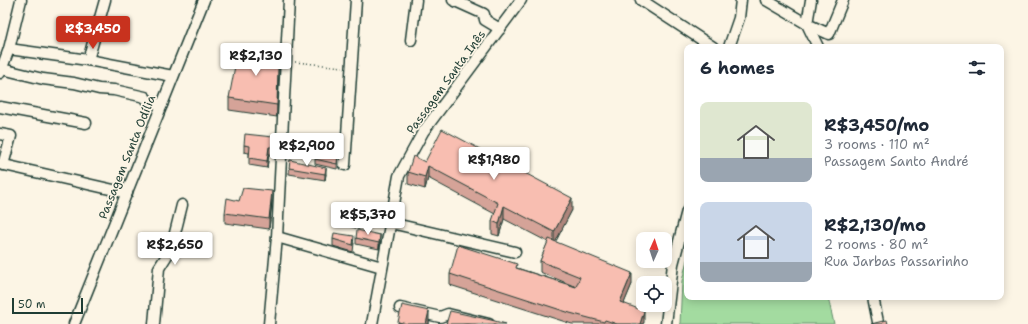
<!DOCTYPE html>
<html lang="en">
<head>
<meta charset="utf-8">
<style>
	body { margin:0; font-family:"Shantell Sans",sans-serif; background:#f6f6f7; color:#1f2937; height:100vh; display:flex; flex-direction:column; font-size:15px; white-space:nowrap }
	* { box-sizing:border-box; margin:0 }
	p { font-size:13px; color:#747a83 }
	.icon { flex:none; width:22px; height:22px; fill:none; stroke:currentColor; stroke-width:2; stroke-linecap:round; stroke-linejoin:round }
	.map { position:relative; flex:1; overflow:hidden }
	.sheet { position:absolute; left:684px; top:44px; width:320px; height:256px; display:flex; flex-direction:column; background:#fff; border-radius:8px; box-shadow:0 2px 10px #0003 }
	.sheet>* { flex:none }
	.needle { width:26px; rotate:3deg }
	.fabs { position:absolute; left:636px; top:232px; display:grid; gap:8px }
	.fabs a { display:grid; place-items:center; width:36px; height:36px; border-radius:8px; background:#fff; box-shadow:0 2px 10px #0003; font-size:20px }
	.scale { position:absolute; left:12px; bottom:10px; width:71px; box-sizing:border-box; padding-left:4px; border:2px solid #1f3d34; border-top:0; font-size:11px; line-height:14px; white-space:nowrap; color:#1f3d34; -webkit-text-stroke:3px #fcf5e5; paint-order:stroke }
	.price { position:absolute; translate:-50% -34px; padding:0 9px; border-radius:4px; background:#fff; color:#222; font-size:13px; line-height:26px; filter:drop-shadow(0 1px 2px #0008) }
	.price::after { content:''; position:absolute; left:50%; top:24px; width:12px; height:9px; margin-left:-6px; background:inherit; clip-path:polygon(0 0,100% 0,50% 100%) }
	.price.active { background:#c8321e; color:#fff }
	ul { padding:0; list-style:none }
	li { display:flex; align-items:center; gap:12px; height:100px; padding:0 16px }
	li span { display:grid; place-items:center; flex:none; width:112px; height:80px; border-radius:8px; color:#555 }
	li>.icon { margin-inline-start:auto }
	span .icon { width:48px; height:48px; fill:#fffc; stroke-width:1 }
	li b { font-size:17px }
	h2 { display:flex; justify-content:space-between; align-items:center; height:48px; padding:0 16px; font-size:17px }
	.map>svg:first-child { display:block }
</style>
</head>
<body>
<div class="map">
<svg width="1028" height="324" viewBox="0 0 1028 324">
	<rect width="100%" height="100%" fill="#fcf5e5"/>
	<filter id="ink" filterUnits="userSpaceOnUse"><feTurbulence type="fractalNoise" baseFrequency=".025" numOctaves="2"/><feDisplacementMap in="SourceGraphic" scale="8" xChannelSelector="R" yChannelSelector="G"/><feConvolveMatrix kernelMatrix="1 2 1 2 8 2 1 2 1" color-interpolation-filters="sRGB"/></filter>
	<g filter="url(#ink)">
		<path fill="#a3dba0" stroke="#618c6a" d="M 687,260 L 687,297 L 828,297 L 834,324 L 680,324 L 682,281 Z"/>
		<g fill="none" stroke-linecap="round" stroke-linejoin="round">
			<g stroke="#1f3d34" stroke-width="13">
				<g id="minor">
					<path d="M 453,0 L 484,14 L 485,20 L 500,29"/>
					<path d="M 641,0 L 713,47"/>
					<path d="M 766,0 L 807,24 L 818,47"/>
					<path d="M 811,0 L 807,24 L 829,34 L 843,0"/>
					<path d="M 411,40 L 416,0"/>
					<path d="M 729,47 L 739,18 L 741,0"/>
					<path d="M 9,49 L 88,60 L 173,76"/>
					<path d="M 88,60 L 105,0"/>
					<path d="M 2,69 L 43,79 L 74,83 L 99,89 L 114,90 L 145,97 L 148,101 L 162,105"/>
					<path d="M 0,73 L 9,49 L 21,0"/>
					<path d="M 0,107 L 86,123"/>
					<path d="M 0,134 L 11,136 L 3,165"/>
					<path d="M 0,164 L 127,193"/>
					<path d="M 345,165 L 356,0"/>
					<path d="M 391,223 L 515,252"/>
					<path d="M 277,237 L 382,267"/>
					<path d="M 873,297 L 878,322"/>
					<path d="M 400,308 L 440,317 L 448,314 L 489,324"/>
					<path d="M 74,324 L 204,0"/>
					<path d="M 154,324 L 159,268 L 171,249 L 182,205"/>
					<path d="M 269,324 L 277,237 L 289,0"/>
					<path d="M 372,324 L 399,176 L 423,132 L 521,0"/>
					<path d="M 666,324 L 673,264 L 687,211"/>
				</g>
			</g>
			<path stroke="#1f3d34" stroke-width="1.5" stroke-dasharray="1 3" stroke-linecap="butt" d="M 295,62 L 343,67"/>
			<use href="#minor" stroke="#fcf5e5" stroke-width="10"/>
		</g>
		<g fill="#d5a398" stroke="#1f3d34">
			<path d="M 239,66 L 277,67 L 278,80 L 277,117 L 229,110 L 229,98 Z"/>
			<path d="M 273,144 L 272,154 L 269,154 L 267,168 L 249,165 L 249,153 L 244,152 L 244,145 Z"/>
			<path d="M 323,152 L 338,154 L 337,169 L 315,164 L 315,159 Z"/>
			<path d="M 290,160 L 326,174 L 325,180 L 289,174 Z"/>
			<path d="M 425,162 L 572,210 L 555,242 L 632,284 L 624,303 L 644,322 L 643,324 L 572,324 L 450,285 L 450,274 L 517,268 L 576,287 L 540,272 L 540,261 L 548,242 L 504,219 L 499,236 L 492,234 L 492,221 L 495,214 L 428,178 L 425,189 L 408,184 L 408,172 Z"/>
			<path d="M 239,201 L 272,201 L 269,229 L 225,223 L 225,213 Z"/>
			<path d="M 344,218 L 361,219 L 359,229 L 344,225 Z"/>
			<path d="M 356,238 L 380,242 L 379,249 L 356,244 Z"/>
			<path d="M 333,239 L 354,243 L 353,252 L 333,246 Z"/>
			<path d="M 429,321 L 429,324 L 398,324 L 398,322 Z"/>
		</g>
		<g fill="#ae857c" stroke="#1f3d34">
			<path d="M 278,68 L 278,80 L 277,117 L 277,105 Z"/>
			<path d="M 269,147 L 269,154 L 267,168 L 267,161 Z"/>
			<path d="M 428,166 L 428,178 L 425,189 L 425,177 Z"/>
			<path d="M 326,168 L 326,174 L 325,180 L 325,174 Z"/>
			<path d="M 272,191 L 272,201 L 269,229 L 269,219 Z"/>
			<path d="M 572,198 L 572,210 L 554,245 L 554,232 Z"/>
			<path d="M 504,206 L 504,219 L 499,236 L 499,224 Z"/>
			<path d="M 361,212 L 361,219 L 359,229 L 359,222 Z"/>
			<path d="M 380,235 L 380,242 L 379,249 L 379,243 Z"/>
			<path d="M 632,273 L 632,284 L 620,313 L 620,302 Z"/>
			<path d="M 429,311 L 429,324 L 426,324 Z"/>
			<path d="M 644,311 L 644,322 L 643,324 L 640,324 Z"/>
		</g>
		<g fill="#f8beb1" stroke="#1f3d34">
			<path d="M 244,45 L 276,52 L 277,67 L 278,68 L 277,105 L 229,98 L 235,66 L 239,66 Z"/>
			<path d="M 442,129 L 572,198 L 554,232 L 504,206 L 499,224 L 492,221 L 498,203 L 428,166 L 425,177 L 408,172 L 413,156 L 425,162 Z"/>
			<path d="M 245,134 L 273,137 L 272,147 L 269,147 L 267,161 L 249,158 L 250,146 L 244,145 Z"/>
			<path d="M 316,149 L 323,149 L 322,152 L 338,154 L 337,164 L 315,159 Z"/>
			<path d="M 290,160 L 326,168 L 325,174 L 289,168 Z"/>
			<path d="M 243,188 L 272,191 L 269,219 L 225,213 L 227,198 L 239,201 Z"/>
			<path d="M 346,208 L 361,212 L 359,222 L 344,218 Z"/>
			<path d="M 357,230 L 380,235 L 379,243 L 356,238 Z"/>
			<path d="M 334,233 L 354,236 L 353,245 L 333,239 Z"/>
			<path d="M 549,239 L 632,273 L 620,302 L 644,311 L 640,324 L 617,324 L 605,320 L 604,322 L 570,313 L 450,274 L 458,245 L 517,264 L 516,268 L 576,287 L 580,277 L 540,261 Z"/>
			<path d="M 402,305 L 429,311 L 426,324 L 407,324 L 398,322 Z"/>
			<path d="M 450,311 L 491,320 L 506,324 L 446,324 Z"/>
			<path d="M 887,320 L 888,324 L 871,324 Z"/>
		</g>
	</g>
	<g text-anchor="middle" stroke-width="3.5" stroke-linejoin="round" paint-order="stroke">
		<g font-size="12" fill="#1f3d34" stroke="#fcf5e5">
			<text transform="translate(446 82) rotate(-54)" y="4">Passagem Santa Inês</text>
			<text transform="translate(127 157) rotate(-68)" y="4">Passagem Santa Odília</text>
		</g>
	</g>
</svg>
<div class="fabs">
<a><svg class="needle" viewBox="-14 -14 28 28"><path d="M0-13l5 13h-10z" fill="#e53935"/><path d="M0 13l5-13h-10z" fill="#747a83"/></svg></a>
<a><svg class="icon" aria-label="locate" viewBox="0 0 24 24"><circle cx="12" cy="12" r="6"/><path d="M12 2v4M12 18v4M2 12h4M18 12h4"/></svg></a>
</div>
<div class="scale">50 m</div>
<b class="price active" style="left:93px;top:50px">R$3,450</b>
<b class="price" style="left:256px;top:77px">R$2,130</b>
<b class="price" style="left:307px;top:167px">R$2,900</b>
<b class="price" style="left:494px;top:181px">R$1,980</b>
<b class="price" style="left:368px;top:236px">R$5,370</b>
<b class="price" style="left:175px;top:266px">R$2,650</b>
<section class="sheet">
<h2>6 homes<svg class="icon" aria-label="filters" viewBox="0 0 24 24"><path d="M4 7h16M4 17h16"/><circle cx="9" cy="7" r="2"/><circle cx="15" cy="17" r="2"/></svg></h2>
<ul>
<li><span style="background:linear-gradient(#dfe7d0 70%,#9aa5b1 0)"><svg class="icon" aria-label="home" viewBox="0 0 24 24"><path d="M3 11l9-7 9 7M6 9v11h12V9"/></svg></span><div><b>R$3,450/mo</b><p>3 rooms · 110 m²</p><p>Passagem Santo André</p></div></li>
<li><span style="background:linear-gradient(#c9d6e8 75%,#9aa5b1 0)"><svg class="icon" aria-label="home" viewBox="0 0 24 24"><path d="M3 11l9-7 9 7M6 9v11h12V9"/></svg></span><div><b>R$2,130/mo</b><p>2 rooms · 80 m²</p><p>Rua Jarbas Passarinho</p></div></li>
</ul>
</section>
</div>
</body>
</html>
